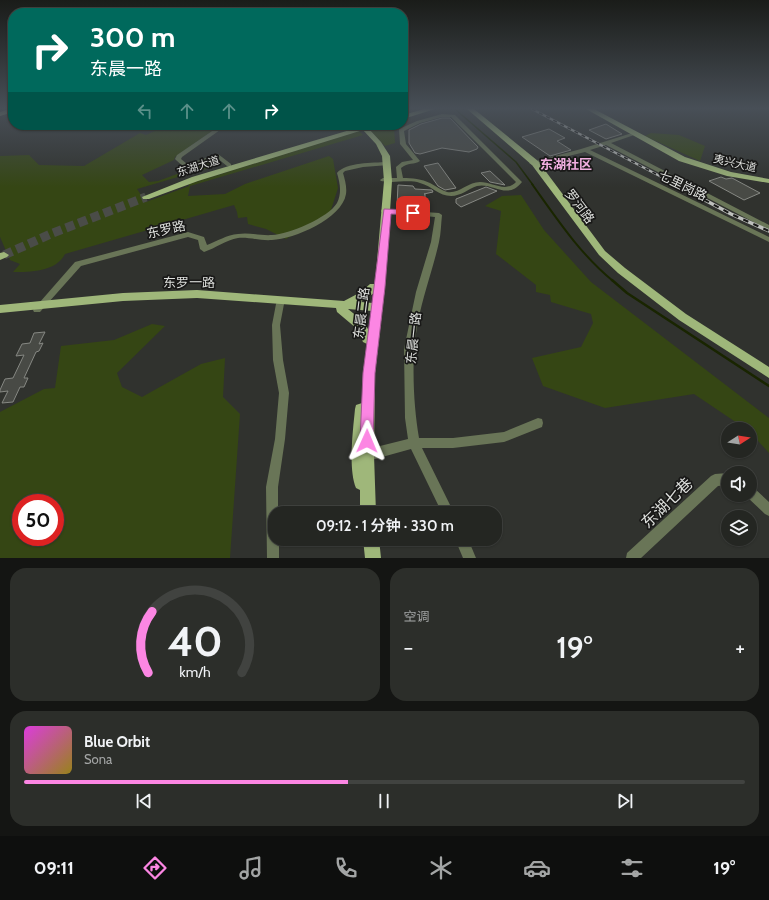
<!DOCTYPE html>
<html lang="zh">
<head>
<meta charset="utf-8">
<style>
  body { margin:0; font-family:Cabin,"Noto Sans SC",sans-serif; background:#2c2e2a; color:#f1f3f6; height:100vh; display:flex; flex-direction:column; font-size:15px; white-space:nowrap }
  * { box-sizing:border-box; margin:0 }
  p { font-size:13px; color:#a3a5a5 }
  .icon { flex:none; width:22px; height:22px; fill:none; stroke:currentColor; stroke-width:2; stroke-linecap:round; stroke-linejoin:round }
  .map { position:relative; height:558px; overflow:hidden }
  .details { display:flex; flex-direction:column; gap:10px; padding:10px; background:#141513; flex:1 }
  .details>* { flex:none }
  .hud { position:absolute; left:8px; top:8px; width:400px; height:122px; border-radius:16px; box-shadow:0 1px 3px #0004,0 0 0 1px #414340; background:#00695c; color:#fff; overflow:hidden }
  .needle { width:26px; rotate:78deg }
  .buttons { position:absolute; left:721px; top:422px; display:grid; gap:8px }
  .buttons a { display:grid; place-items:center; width:36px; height:36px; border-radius:50%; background:#242622; box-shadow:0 1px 3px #0004,0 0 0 1px #414340; font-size:20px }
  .speed { position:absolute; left:12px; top:494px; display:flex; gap:8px; font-size:20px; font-weight:700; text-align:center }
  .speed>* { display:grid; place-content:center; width:52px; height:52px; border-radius:50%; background:#242622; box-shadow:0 1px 3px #0004,0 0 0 1px #414340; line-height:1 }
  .speed .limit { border:6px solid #d22; background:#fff; color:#111 }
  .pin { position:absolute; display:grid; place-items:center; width:34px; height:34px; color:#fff; margin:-17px; border-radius:8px; box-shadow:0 2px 6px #0006 }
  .me { position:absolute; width:44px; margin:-22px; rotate:1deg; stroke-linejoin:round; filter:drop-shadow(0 0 3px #0008) }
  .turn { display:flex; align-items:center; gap:14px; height:84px; padding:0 16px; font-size:18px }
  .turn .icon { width:52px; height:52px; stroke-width:2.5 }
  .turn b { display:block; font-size:28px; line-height:34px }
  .lanes { display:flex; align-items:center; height:38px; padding:0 16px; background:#0003; justify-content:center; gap:20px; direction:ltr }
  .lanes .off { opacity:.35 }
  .big { font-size:30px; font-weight:600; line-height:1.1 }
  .details .widget { flex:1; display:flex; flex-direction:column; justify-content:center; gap:6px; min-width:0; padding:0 14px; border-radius:16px; background:#2c2e2a }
  .details .dial { align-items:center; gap:0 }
  .dial svg { height:104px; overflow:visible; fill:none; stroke:#414340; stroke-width:7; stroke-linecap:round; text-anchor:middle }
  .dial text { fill:#f1f3f6; stroke:none }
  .song { display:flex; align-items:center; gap:12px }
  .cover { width:48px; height:48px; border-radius:6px; background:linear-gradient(135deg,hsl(300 70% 55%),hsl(50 70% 35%)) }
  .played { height:4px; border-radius:2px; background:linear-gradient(90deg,#fc86e3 45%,#414340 45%) }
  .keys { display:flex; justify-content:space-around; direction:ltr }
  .heat { display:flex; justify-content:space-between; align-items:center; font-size:22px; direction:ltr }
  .details .tiles { flex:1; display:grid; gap:10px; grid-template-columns:1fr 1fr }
  .widget:last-child { grid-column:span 2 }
  .trip { position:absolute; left:268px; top:506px; width:234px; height:40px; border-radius:16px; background:#242622; box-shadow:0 1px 3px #0004,0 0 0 1px #414340; font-weight:600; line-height:40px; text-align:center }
  .dock { display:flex; height:64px; justify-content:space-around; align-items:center; background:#0e0f0e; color:#a3a5a5 }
  .dock .icon { width:28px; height:28px }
  .dock .active { color:#fc86e3 }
  .dock b { font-size:18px; color:#f1f3f6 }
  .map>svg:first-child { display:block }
  .green { fill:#354614; fill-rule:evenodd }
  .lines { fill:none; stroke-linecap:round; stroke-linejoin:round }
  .stream-far2 { stroke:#192500; stroke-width:1.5 }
  .stream-far1 { stroke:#192500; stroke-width:2 }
  .stream { stroke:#192500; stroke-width:2.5 }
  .building { fill:#484a45; stroke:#868883 }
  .major-tunnel { stroke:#4a4c48; stroke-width:9; stroke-dasharray:9 4.5; stroke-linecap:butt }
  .minor { fill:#697557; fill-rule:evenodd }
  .major { fill:#9fb77a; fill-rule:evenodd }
  .rail-far1-casing { stroke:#bec0bd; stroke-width:2.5 }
  .rail-casing { stroke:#bec0bd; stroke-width:3.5 }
  .rail-far1 { stroke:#191918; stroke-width:1.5; stroke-dasharray:4; stroke-linecap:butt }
  .rail { stroke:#191918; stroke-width:2; stroke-dasharray:5.5; stroke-linecap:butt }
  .route { fill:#fc86e3; stroke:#a45794 }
  .labels { text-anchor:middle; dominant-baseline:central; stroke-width:3.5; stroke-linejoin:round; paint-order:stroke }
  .far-street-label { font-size:11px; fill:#dddfdc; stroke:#191918 }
  .far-quarter-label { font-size:13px; font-weight:bold; fill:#f1afe0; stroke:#191918 }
  .street-label { font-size:13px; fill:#dddfdc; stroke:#191918 }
  .near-street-label { font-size:16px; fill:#dddfdc; stroke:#191918 }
</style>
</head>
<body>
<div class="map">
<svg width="769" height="558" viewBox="0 0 769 558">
  <rect width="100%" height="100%" fill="#30322e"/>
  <!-- green -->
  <path class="green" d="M168 125H221L175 157 174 160 142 175 149 182 158 181 215 160 222 164 137 189 146 202 189 186V184L359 131 363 135 190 186 188 196 225 194 245 184 329 156 333 159 338 188 330 213 286 239 266 229 248 224 247 217 238 218 237 212 234 205 65 254C56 272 30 272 13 272L20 264 10 260 0 237V156L29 155 39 165 84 166 140 133 146 135Z
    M383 125 394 126 395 143 385 146 369 129Z
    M651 133 679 135 705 146 700 161 645 136Z
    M521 195 544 230 591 282 769 418V453L750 432V429H746L694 394 605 408 543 386 532 358 581 347 593 323 591 314 551 302 550 295 536 292V285L496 254 501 211 485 206 502 196Z
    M152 324 165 326 117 373 122 387 142 397 201 364 225 358 223 397 240 414 230 558H0V412L44 389 55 388 61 346 114 340ZM21 503H55V537H21Z"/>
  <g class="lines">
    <!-- stream-far2 -->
    <path class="stream-far2" d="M455 109 516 162 533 185"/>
    <!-- stream-far1 -->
    <path class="stream-far1" d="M532 184C557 219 580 254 613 281"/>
    <!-- stream -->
    <path class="stream" d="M612 280 627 293 769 386"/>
  </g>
  <!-- building -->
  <path class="building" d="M442 118H450L478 147 477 149 469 152 442 148 420 154 415 153 409 143V130L421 124Z
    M606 124 622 134 606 139 589 130Z
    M549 129 565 138 557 141 571 150 550 156 522 137Z
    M438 163 456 188 445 190 438 186 424 166Z
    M490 171 505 185 490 182 481 173Z
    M721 177 726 179 732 178 760 193 744 200 709 181Z
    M398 185 413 186 415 189 432 190 433 192 424 194H425V205L397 206Z
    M486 187 497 191 461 207 456 203V199Z
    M45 332 39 344 43 343 39 351 36 352 24 378H28L24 387H20L13 402 2 403 8 391 0 392V390L5 379 13 378 24 355 16 356 22 344 30 343 34 333Z"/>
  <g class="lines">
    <!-- major-tunnel -->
    <path class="major-tunnel" d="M4 255 53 233 146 197"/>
    <!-- minor -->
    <path class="minor" d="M442 114 455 115 522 182C507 201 493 182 477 186 468 189 461 196 451 196 439 196 432 186 420 183 408 179 394 184 381 181L380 180 383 178H397L396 167 402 162 413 160 400 144 399 129 417 121ZM442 117H451L516 182C506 193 492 182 480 182 468 182 459 194 447 192 441 190 436 186 430 183 422 179 412 178 403 178L401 168C408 162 414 165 420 161L406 144 404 131 420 123Z
      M221 125H227L182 157 181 159 187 164H188L218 154 231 164V166H227L217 158 191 167 185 168 176 160 175 159 177 155Z
      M632 133 637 134 611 143 769 225V230L606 145 590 150 769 237V242L585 152 532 165 529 163 581 149Z
      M387 162 390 164 389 165 363 167 345 171 343 173C345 180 347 187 346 194 342 219 294 239 272 240 261 241 249 237 238 238 226 240 216 248 204 252L200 249 198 240 188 237 81 266 40 312H34L33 310 75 262 188 232 204 237 207 245C217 241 227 235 238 234 249 232 261 236 272 235 289 234 328 218 337 203 342 193 340 183 337 173 346 162 373 163 387 162Z
      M383 209 439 213 442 215C441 224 441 233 439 242 433 269 423 295 418 322 411 356 413 403 419 438H453L504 432 538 418 542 419 543 423 542 427 504 442 453 448H422L454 513H442L411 449 364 462 360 460 358 456 360 452 364 450 408 439 405 418 404 349 416 292 431 242 435 217 381 212V210Z
      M280 301 283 302 284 304 280 325 283 360 289 393 285 439 278 487V513H275V539H279V558H267L266 487 275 439 279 393 273 360 272 325 276 304 277 302Z
      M728 473V485L718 486 641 558H626L627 553 711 476 715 474Z
      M750 486 754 488 769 502V516L765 514 746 496 745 495H750Z
      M455 539H468L476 558H463Z"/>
    <!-- major -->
    <path class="major" d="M9 109H13V112L0 116V112Z
      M424 109H435L403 119V115Z
      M467 109H474L538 161 605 251 625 268 686 314 769 367V378L679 320 618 273 599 255 532 165Z
      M586 109H594L685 157 731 172 769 179V183L727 176 679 161Z
      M360 125H377L369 129 381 142 390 156 392 181 385 287 375 373 374 455 376 513H360V490L356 488C348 469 353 430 355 409L356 405 362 403 363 373 367 344 363 342 356 328 337 312 336 308 197 298 123 301 0 313V305L123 293 197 290 344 301 361 292 370 284H375L384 181 382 156 376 144 363 130 198 181 149 199H143L142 197 192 177 360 127ZM374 293 373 303 361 302ZM348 309 372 311 369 331 364 322Z
      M4 252 9 255 7 257 0 260V253Z
      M363 539H379L381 558H365Z"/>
    <defs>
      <path id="rail-far1" d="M532 109 677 185"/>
      <path id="rail" d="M675 184 731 214 769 231"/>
    </defs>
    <!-- rail-far1 casing -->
    <use href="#rail-far1" class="rail-far1-casing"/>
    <!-- rail casing -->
    <use href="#rail" class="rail-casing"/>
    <!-- rail-far1 -->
    <use href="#rail-far1" class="rail-far1"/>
    <!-- rail -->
    <use href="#rail" class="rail"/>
  </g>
  <!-- sky -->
  <linearGradient id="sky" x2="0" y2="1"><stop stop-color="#1a1c19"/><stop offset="0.58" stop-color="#484f57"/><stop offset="1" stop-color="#484f57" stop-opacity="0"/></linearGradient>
  <rect width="769" height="187" fill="url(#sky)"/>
  <!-- route -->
  <path class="route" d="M384 209 413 210 417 213 413 215 391 214 385 287 375 373 373 441 371 446 367 447 362 446 360 441 363 373Z"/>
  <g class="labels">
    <!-- far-street labels -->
    <g class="far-street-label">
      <text transform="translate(735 163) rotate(13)">夷兴大道</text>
      <text transform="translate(198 166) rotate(-18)">东湖大道</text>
    </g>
    <!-- far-quarter labels -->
    <g class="far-quarter-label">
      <text x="566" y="164">东湖社区</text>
    </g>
    <!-- street labels -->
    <g class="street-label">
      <text transform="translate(683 185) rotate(26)">七里岗路</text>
      <text transform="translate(580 206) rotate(53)">罗河路</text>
      <text transform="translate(166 229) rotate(-13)">东罗路</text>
      <text x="189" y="282">东罗一路</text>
      <text transform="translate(361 313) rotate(-83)">东晨二路</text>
      <text transform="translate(413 338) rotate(-84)">东晨一路</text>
    </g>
    <!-- near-street labels -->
    <g class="near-street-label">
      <text transform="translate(667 503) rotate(-44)">东湖七巷</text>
    </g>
  </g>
</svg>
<div class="buttons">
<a><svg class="needle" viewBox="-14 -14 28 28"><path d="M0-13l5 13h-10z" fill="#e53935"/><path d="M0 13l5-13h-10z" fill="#a3a5a5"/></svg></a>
<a><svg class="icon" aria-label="sound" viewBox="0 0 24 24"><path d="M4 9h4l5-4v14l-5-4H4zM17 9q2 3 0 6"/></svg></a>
<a><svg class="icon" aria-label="layers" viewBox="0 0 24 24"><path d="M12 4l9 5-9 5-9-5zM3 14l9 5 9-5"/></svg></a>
</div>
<div class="speed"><div class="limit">50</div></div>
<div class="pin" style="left:413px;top:213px;background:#d93025"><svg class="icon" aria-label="arrive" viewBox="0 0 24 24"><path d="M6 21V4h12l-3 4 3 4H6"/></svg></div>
<svg class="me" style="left:367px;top:441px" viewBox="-20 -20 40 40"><path d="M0-17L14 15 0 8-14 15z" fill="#fc86e3" stroke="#fff" stroke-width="4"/></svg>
<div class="trip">09:12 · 1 分钟 · 330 m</div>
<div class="hud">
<div class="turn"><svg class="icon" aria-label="right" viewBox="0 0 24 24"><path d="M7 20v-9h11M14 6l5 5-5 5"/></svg><div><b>300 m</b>东晨一路</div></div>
<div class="lanes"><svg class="icon off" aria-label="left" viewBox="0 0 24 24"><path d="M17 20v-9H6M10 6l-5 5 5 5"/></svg><svg class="icon off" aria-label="ahead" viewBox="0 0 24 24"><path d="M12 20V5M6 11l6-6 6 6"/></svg><svg class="icon off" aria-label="ahead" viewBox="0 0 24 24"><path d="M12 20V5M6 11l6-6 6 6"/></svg><svg class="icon" aria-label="right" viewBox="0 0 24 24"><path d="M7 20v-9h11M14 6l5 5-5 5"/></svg></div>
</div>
</div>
<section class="details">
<div class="tiles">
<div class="widget dial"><svg viewBox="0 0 100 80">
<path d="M14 69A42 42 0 1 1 86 69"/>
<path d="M14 69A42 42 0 0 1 17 22" stroke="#fc86e3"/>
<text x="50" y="56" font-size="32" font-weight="700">40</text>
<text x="50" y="72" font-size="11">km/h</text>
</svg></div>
<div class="widget"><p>空调</p>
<div class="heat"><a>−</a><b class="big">19°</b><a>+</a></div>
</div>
<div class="widget">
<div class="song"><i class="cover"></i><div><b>Blue Orbit</b><p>Sona</p></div></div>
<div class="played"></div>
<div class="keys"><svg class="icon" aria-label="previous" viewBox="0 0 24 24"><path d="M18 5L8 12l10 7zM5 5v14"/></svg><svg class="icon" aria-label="pause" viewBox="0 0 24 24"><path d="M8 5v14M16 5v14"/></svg><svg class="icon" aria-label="next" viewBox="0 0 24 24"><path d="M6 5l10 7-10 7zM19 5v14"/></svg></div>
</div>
</div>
</section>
<nav class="dock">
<b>09:11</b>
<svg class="icon active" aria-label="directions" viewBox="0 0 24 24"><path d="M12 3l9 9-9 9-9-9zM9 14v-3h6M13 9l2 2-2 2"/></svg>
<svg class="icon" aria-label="music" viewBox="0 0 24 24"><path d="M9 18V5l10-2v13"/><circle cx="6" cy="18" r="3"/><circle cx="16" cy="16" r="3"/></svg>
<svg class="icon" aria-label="phone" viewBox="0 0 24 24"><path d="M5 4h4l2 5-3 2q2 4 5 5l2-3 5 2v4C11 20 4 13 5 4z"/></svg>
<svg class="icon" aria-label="climate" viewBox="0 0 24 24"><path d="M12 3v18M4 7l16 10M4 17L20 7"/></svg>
<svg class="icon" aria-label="car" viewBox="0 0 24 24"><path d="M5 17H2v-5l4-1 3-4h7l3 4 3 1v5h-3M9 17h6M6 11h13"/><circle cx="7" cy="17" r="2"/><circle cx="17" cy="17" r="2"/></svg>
<svg class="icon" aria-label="filters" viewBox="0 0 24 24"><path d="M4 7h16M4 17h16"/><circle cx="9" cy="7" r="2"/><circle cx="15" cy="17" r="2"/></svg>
<b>19°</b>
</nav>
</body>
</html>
